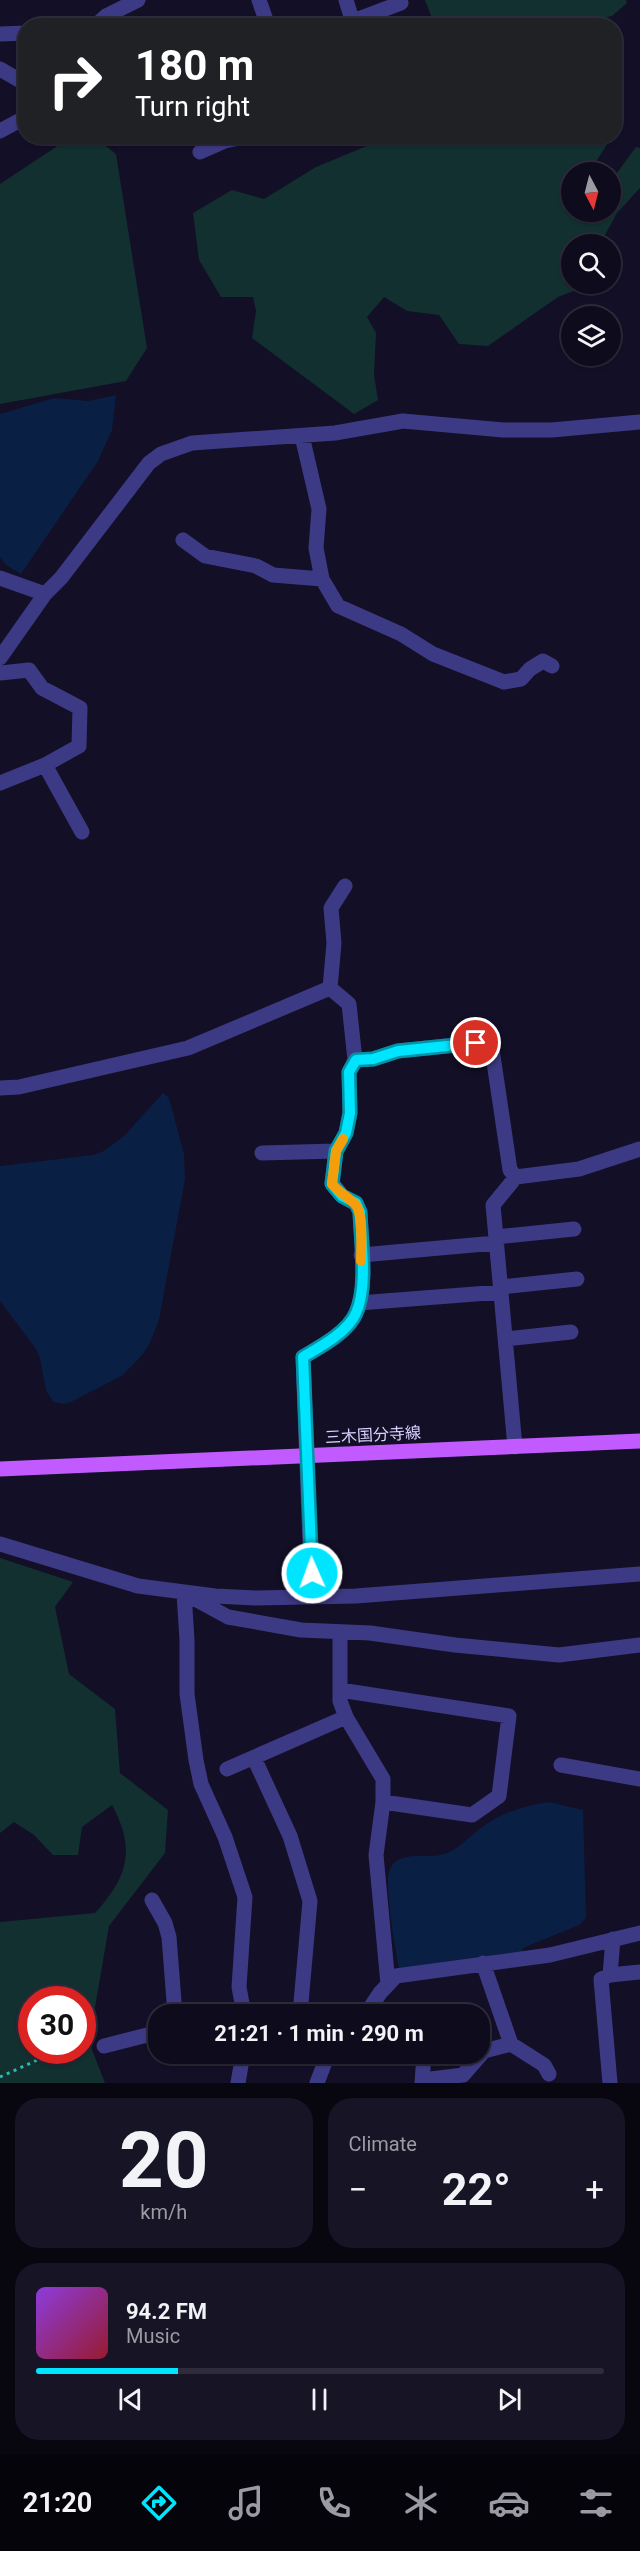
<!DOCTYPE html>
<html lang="en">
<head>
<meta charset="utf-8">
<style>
  body { margin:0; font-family:Roboto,"Noto Sans JP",sans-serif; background:#171425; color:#f1f3f6; height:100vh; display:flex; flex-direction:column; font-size:22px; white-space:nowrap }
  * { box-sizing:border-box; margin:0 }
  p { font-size:20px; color:#9b9ba3 }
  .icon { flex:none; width:33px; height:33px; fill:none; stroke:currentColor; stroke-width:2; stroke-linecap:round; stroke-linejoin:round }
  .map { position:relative; height:2083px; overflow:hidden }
  .panel { display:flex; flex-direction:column; gap:15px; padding:15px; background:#08060f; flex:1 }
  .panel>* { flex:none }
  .guide { position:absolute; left:18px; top:18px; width:604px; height:126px; border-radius:24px; box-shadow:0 2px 4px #0004,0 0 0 2px #2e2b3b; background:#202124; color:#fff; overflow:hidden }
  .needle { width:39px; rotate:173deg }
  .buttons { position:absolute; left:561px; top:162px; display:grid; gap:12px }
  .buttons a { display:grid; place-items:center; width:60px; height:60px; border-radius:50%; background:#0e0b1c; box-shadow:0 2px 4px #0004,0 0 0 2px #2e2b3b; font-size:30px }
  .speed { position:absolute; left:18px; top:1986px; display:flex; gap:12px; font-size:30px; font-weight:700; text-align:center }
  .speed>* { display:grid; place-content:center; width:78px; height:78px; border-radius:50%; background:#0e0b1c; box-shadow:0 2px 4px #0004,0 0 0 2px #2e2b3b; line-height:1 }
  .speed .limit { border:9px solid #d22; background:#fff; color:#111 }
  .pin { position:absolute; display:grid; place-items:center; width:51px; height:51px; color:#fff; margin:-26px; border:3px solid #fff; border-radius:50%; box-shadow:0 2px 6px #0007 }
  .me { position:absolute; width:66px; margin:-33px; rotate:358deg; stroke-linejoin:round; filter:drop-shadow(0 0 4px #0008) }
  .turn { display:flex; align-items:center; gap:21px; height:126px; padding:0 18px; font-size:27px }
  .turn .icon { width:78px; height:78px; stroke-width:2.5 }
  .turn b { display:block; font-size:42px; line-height:51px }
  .big { font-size:45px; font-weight:700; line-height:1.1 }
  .panel .card { flex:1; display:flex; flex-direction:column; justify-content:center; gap:9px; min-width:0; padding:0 21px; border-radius:24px; background:#171425 }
  .panel .dial { align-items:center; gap:0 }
  .dial b { font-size:78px; line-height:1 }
  .song { display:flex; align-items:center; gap:18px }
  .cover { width:72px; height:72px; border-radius:9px; background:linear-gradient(135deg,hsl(270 70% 55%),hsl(350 70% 35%)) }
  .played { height:6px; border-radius:3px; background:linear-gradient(90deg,#00e5ff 25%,#2e2b3b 25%) }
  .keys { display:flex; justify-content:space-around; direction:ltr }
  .heat { display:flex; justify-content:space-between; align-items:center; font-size:33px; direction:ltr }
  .panel .tiles { flex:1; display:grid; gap:15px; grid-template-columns:1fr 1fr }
  .card:last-child { grid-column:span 2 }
  .trip { position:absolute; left:148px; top:2004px; width:342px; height:60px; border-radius:24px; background:#0e0b1c; box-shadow:0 2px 4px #0004,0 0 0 2px #2e2b3b; font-weight:700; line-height:60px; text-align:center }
  .tab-bar { display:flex; height:96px; justify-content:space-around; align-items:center; background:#06040b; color:#9b9ba3 }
  .tab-bar .icon { width:42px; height:42px }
  .tab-bar .current { color:#00e5ff }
  .tab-bar b { font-size:27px; color:#f1f3f6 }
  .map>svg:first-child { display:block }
  .green { fill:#12302f; fill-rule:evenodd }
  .water { fill:#0a1f44 }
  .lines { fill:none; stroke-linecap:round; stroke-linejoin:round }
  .path { stroke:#2fb8b0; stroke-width:3; stroke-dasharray:3 4.5; stroke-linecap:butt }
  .minor { stroke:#3d3a85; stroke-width:15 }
  .primary { stroke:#c25bff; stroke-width:15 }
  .route-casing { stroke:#0095a6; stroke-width:15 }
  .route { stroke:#00e5ff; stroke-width:10 }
  .slow { stroke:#f59e0b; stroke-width:10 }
  .labels { text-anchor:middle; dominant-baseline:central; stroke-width:6; stroke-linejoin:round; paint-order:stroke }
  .street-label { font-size:16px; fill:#d9d4ff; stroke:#130f26 }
</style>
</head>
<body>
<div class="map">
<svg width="640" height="2083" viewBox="0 0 640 2083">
  <rect width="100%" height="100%" fill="#130f26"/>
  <!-- green -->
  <path class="green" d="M425 0H626L627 3 612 16 576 25 435 26Z
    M391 136 612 137 597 160 593 172H572V212H610L611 181 636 147 640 148V188L617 213 600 244H572V284H592L558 297 488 346 459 344 439 315 407 311 384 297 367 317 376 333 374 375 378 400 354 414 252 338 256 311 253 297H221L199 260 193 213 232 190 264 199 316 167Z
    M71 137H94L116 154 147 348 126 381 0 404V184Z
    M0 1558 73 1582 55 1607 69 1674 115 1709 120 1773 168 1810 165 1853 109 1926 89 2042 105 2083H0V1922L95 1913C128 1877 136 1849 112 1805L82 1827 78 1855H53L34 1835 14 1822 0 1833ZM32 2000H82V2050H32Z"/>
  <!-- water -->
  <path class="water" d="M116 395 112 430 98 461 21 574 6 565 0 557V414L54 398 88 401Z
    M163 1093 169 1098 184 1154 185 1179 159 1320 150 1343 143 1354 123 1375 71 1402 65 1404 53 1402 46 1390 40 1358 36 1349 0 1301V1166L93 1155 104 1151 125 1135Z
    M549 1802 583 1810 586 1918 579 1925 523 1948 522 1953 399 1969C396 1951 383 1882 390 1869 400 1849 426 1860 444 1854 459 1850 469 1836 481 1828 501 1813 525 1805 549 1802Z"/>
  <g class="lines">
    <!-- path -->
    <path class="path" d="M82 2048 90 2047
      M0 2077 46 2056 68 2050"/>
    <!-- minor -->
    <path class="minor" d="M259 0 268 26
      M346 0 354 26
      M353 21 401 3
      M95 26 106 16 138 0
      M0 34 26 33
      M0 69 26 84
      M0 131 26 117
      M224 136 225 141 249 136
      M200 152 225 141
      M183 540 205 556 256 566 273 575 322 579 316 548 319 509 302 436
      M0 578 45 594
      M322 579 338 606 401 634 433 654 504 682 521 679 530 669 543 661 552 666
      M0 658 45 594 61 578 149 463 161 454 192 443 335 433 403 421 503 430H552L640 422
      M0 673 29 670 42 688 80 708 79 746 45 765
      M0 783 45 765 82 832
      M330 988 334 943 331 908 345 886
      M355 1060 373 1059 397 1051 476 1043 492 1049 510 1170 516 1177 579 1169 640 1149
      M0 1088 19 1087 188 1048 330 988 349 1004 355 1060 349 1072 350 1113 346 1133 336 1151 332 1183 342 1196 356 1204 360 1212C361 1241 368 1287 356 1313 347 1334 321 1346 303 1357L312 1597
      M262 1153 336 1151
      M496 1237 574 1229
      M361 1255 496 1243
      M501 1287 577 1279
      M359 1303 501 1292
      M505 1339 571 1332
      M515 1447 493 1205 516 1177
      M0 1544 138 1586 215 1596 256 1598 356 1596 640 1574
      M340 1632V1701L346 1717 383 1779V1802L376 1855 388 1984
      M340 1690 509 1716 499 1796 472 1815 383 1802
      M254 1758 290 1836 310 1901 300 2014
      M561 1765 640 1779
      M227 1769 346 1717
      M152 1900 165 1923 169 1937 175 2014
      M613 1939 610 1975 640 1972
      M610 1975 601 1979 610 2083
      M244 2014 239 1987 245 1897 225 1837 201 1784 196 1760 187 1694V1640L184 1593 228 1617 301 1630 370 1633 455 1645 559 1655 640 1645
      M366 2014 380 1993 396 1976 550 1955 640 1933
      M511 2044 544 2065 549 2074
      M104 2046 159 2032
      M423 2080 463 2075 484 2051 511 2044 483 1963
      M238 2083 243 2054
      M317 2083 328 2054
      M422 2083 424 2054"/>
    <!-- primary -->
    <path class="primary" d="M0 1469 640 1441"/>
  </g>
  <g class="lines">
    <defs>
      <path id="route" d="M312 1573 303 1357C320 1347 348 1332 356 1313 368 1287 361 1241 360 1212L356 1203 342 1196 332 1184 336 1151 346 1133 350 1113 349 1072 356 1060 373 1059 398 1051 476 1043"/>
    </defs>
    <!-- route casing -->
    <use href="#route" class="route-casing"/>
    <!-- route -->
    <use href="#route" class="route"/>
    <!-- slow -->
    <path class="slow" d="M343 1139 336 1151 332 1184C341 1194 345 1195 354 1203 364 1211 361 1247 361 1261"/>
  </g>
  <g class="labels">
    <!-- street labels -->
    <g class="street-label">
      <text transform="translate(373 1435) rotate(-3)">三木国分寺線</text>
    </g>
  </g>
</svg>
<div class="buttons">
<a><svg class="needle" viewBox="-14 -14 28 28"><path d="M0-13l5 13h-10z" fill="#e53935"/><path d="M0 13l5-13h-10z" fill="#9b9ba3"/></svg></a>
<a><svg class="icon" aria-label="search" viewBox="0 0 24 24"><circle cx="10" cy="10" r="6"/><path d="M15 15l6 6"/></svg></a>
<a><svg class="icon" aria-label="layers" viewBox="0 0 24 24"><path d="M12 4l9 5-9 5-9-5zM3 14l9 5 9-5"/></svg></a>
</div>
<div class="speed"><div class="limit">30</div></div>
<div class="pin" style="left:476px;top:1043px;background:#d93025"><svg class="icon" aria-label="arrive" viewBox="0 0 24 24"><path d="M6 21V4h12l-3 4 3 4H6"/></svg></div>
<svg class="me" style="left:312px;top:1573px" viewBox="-20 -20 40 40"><circle r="17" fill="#00e5ff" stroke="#fff" stroke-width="3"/><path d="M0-11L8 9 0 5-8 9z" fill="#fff"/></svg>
<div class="trip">21:21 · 1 min · 290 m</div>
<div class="guide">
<div class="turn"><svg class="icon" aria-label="right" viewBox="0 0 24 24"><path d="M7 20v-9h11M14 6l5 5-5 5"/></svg><div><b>180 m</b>Turn right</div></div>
</div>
</div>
<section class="panel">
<div class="tiles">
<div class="card dial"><b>20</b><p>km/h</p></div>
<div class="card"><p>Climate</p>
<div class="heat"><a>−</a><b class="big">22°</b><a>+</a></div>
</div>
<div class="card">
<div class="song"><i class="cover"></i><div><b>94.2 FM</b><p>Music</p></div></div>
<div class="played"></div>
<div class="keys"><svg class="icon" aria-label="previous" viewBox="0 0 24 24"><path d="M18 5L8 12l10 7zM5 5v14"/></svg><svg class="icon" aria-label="pause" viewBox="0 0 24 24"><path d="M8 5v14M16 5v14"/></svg><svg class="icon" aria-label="next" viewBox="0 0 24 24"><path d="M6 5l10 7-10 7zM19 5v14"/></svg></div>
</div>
</div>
</section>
<nav class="tab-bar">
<b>21:20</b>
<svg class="icon current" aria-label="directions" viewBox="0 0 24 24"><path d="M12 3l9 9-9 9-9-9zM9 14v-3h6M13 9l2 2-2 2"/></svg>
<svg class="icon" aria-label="music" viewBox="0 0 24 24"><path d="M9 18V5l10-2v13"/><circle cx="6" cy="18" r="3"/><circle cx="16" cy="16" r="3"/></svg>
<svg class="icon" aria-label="phone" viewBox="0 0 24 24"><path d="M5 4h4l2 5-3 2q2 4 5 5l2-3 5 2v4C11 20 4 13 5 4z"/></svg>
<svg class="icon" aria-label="climate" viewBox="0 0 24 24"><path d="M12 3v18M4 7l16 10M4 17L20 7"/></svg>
<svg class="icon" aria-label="car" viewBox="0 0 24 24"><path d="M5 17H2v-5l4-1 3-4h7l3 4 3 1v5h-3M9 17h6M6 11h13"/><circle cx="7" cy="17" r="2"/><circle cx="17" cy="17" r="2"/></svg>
<svg class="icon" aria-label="filters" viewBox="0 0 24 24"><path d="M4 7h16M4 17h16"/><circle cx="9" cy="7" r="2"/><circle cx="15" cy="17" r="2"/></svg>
</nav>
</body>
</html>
